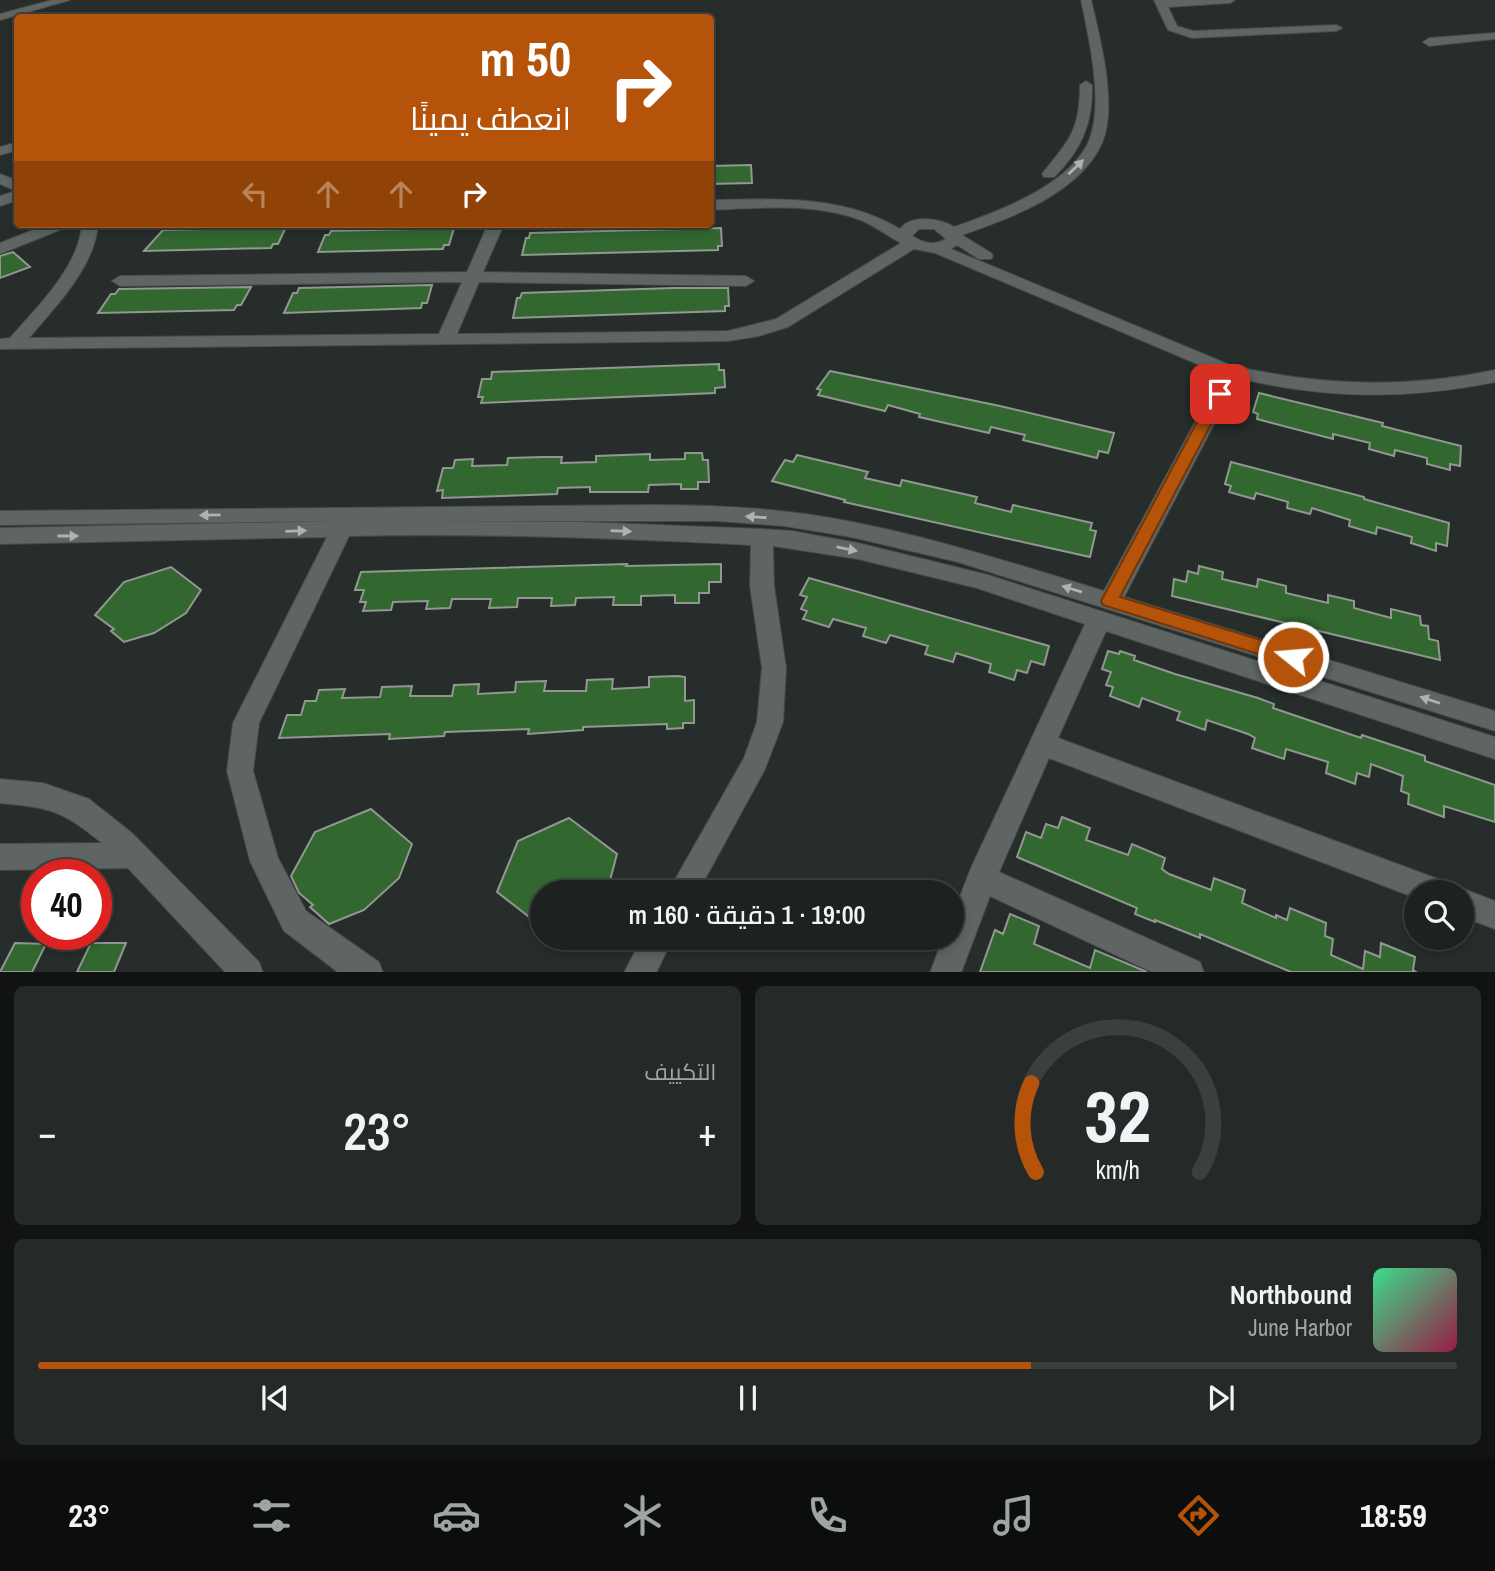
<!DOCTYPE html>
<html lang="ar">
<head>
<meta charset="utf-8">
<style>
  body { margin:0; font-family:"Archivo Narrow",Cairo,sans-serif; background:#252a29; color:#f1f3f6; direction:rtl; height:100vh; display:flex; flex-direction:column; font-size:26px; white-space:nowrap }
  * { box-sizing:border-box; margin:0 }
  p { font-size:23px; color:#a0a4a5 }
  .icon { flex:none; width:38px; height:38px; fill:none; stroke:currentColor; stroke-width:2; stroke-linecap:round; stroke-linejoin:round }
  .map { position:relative; height:972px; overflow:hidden; direction:ltr }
  .details { display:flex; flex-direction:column; gap:14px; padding:14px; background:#101312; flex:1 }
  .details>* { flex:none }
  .guide { position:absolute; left:14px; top:14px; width:700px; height:214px; border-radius:7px; box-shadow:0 4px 10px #0003,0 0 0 2px #3b3f3e; direction:rtl; background:#b45309; color:#fff; overflow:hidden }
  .buttons { position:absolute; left:1404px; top:880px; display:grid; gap:14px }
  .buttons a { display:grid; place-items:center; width:70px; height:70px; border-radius:50%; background:#1d2220; box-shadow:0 4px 10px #0003,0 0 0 2px #3b3f3e; font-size:35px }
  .speed { position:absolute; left:21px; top:859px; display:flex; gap:14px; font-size:35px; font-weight:700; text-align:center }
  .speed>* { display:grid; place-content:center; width:91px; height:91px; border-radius:50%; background:#1d2220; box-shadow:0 4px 10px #0003,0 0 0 2px #3b3f3e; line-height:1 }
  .speed .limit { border:10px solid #d22; background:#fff; color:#111 }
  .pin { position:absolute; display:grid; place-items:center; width:60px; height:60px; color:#fff; margin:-30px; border-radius:14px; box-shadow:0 4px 10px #0006 }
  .me { position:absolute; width:77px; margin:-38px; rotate:287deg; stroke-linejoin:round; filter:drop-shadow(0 0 5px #0008) }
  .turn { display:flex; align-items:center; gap:24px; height:147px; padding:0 28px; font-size:32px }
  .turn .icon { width:91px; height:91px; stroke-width:2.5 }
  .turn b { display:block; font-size:49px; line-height:60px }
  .lanes { display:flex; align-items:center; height:66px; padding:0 28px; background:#0003; justify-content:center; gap:35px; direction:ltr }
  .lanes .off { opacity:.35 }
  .big { font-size:52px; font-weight:600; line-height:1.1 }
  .details .card { flex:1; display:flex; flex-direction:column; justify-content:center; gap:10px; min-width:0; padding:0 24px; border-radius:10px; background:#252a29 }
  .details .dial { align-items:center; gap:0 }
  .dial svg { height:182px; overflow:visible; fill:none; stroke:#3b3f3e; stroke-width:7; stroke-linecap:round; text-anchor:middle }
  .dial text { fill:#f1f3f6; stroke:none }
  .song { display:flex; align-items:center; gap:21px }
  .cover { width:84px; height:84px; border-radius:10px; background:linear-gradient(135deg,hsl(150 70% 55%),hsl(340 70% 35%)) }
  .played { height:7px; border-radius:4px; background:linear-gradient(90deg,#b45309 70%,#3b3f3e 70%) }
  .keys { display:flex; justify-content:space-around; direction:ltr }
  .heat { display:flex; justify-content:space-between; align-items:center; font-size:38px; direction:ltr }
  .details .tiles { flex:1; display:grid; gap:14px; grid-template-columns:1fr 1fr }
  .card:last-child { grid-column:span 2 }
  .trip { position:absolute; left:530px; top:880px; width:434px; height:70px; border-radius:35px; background:#1d2220; box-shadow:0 4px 10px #0003,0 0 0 2px #3b3f3e; font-weight:600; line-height:70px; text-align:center; direction:rtl }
  .dock { display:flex; height:112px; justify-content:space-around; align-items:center; background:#0c0e0d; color:#a0a4a5 }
  .dock .icon { width:49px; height:49px }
  .dock .selected { color:#b45309 }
  .dock b { font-size:32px; color:#f1f3f6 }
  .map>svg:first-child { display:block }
  .building { fill:#326830; stroke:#929792; stroke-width:2 }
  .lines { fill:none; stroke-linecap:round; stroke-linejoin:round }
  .minor-casing { stroke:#454b48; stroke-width:2 }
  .minor { fill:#5e6562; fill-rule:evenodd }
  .oneway { fill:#adb3b0 }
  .route { fill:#b45309; stroke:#753606; stroke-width:2 }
</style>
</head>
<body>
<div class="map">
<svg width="1495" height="973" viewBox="0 0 1495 973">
  <rect width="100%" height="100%" fill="#272d2b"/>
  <!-- building -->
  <path class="building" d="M751 165 752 183 710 184V166Z
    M286 227 278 244H273L271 248 144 251 163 230Z
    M454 228 449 245H444L443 249 318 252 325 235H329L331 231Z
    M721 228 722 246H718V250L522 255 526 238H529L530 233Z
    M13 252 30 267 0 278V256Z
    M432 285 427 303H422L421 308 284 313 293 293H297L299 288Z
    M251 287 241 305H237L234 310 98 313 111 294H115L119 289Z
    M673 288H728L729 306H725V311L513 318 517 298H520L522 293Z
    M719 364V370H724L725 387 715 388V393L481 403 483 397H478L482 379H491L492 372Z
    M830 371 1000 406 1114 433 1108 453 1099 451 1097 458 1023 440 1025 435 991 427 989 433 919 417 920 414 888 405 885 411 818 395 821 390 817 389Z
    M1259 393 1383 423 1382 426 1461 446 1460 466 1450 464V470L1427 464V458L1395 450 1394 456 1369 449 1370 443 1333 434V439L1257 419 1258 414 1253 412Z
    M685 453H702L703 460H708L709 482H698V489H681V484L649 485 648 492H590V487L558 488 557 494 442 498 443 490 437 491 443 468H453L455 460 473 459 472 466 507 465 508 458 543 457H562L561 463 596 462V456L650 454V460L685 459Z
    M797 455 868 472 865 478 900 486 902 480 977 497 975 503 1011 512 1013 505 1092 523 1090 530 1096 531 1090 557 844 502 845 500 772 481 785 460 793 462Z
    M1231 462 1364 497V499L1449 523 1447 546 1436 543V551L1411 543 1412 537 1377 527 1376 534 1349 526 1350 520 1312 508 1310 514 1287 508 1288 502 1256 493 1254 499 1229 492 1231 486 1225 484Z
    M627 564 626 566 721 564V582H709V593H699V603H675V595L641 596V605H613L614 597 576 598 575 605 551 606 552 598H518L517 607 489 608 491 599H452L450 608 426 609 428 601 393 602 391 610 363 611 366 602H360L364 590H355L361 572Z
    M1199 566 1223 572 1222 579 1257 587 1258 579 1286 586V593L1328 603V595L1354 601V608L1391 618V609L1420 616 1421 625 1428 626 1429 639 1438 641 1440 660 1172 596 1174 579 1186 582 1188 571 1198 574Z
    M171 567 201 590 186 613 154 633 124 642 111 631 114 629 95 615 124 582Z
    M809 578 1049 646 1044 665 1031 661 1027 673 1017 670 1014 680 989 672 991 664 956 653 953 662 925 654 928 646 890 635 886 643 863 636 866 628 833 619 829 627 803 619 807 611 801 609 807 597 800 595Z
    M1108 651 1119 654 1120 651 1135 656 1134 660 1175 674 1258 698 1274 704 1273 708 1361 738 1362 735 1425 756V761L1495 785V822L1444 806V817L1408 804 1409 794 1401 791 1403 776 1371 764 1369 777 1357 773 1355 784 1326 773 1328 762 1286 749 1284 759 1252 748 1255 738 1248 734 1207 720 1205 730 1177 720 1180 712 1142 698 1139 707 1110 696 1113 687 1106 685 1111 672 1102 669Z
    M678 676 685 677V701L694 700V723H683V728L667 729V724L583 727V730L528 734 529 729 445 732 444 736 389 739 390 734 279 738 287 715H301L305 701H316L319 690 345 689 342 698 380 697 382 687 412 686 410 696H452L454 685 479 684 478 694 515 692 516 682 546 681 544 691H586L587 680 613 679 612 689 649 687V677Z
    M371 809 412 844 399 878 364 910 329 924 310 907 313 905 299 893 291 876 315 832Z
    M1062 817 1090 828 1086 840 1128 855 1132 844 1165 858 1162 869 1169 874 1211 890 1214 878 1245 890 1242 903 1276 918V915L1287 920 1290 908 1326 923 1325 936 1333 939 1331 955 1363 969 1365 951 1380 957 1381 943 1415 957 1413 970 1416 972H1291L1200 934V938L1155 920V922L1135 914 1137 908 1017 857 1026 832 1041 838 1046 824 1058 828Z
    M569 818 617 854 608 888 604 892H542V927L497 892 518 841Z
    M1010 914 1039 926 1034 944 1090 968 1095 950 1147 972H980L995 930 1003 934Z
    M15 943 46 944 32 972H0Z
    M91 943H126L114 972H77Z"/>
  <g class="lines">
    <defs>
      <path id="minor" d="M52 0H70L0 20V14Z
        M1081 0H1091C1100 38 1118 106 1102 143 1079 194 1010 218 962 235L991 253 993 256 991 259H979L957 245 951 249 1230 365C1319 386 1405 389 1495 370V382C1408 400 1324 399 1238 378L1124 597 1495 711V731L958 562 851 537 784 526 718 521H420L582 522 762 529 792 531 858 543 988 575 1495 737V759L1106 631 1058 738 1446 882 1451 892 1461 888 1495 901V929L1461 916V892H1416V898L1049 758 999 872 1200 962 1204 973H1154L990 896 961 973H930L943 938H952V917L971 868 1085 624 977 588 858 559 773 546 774 586 786 668 783 722 765 769 698 892H668L744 758 757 722 762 668 750 586 751 545C617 538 483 533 349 536L259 723 253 771 278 858 306 911 379 962 383 973H339L284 931 250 861 227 771 233 723 327 537 0 544V528L347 521 0 525V511L652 505C703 505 755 507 806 514 908 529 1006 561 1104 591L1221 374 935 253 914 249 788 327 759 336 728 341 0 349V339L10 338C37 307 79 267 82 224H98C95 267 55 307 29 338L439 334 462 282 120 286 112 281 120 276 467 272 488 224H504L483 272 746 276 754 281 746 286 479 282 457 334 728 331 776 319 901 243C888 236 876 227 863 221 816 202 760 208 710 210V200C775 199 842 194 900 229 911 214 940 218 954 227 996 212 1067 187 1088 143 1105 107 1089 38 1081 0ZM919 229H934L946 239C933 246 924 243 912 236Z
        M1154 0H1235L1230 3 1168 7 1177 26 1193 31 1336 25 1342 28 1336 31 1192 38 1168 30Z
        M1495 33V39L1429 46 1423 42 1429 38Z
        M1086 81 1092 85C1093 123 1081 151 1054 177H1044L1042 174C1069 140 1080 131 1080 85Z
        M18 142V150L0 155V147Z
        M0 174 18 181V200L0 206V196L16 191 0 184Z
        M48 224H70L67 227 0 254V243Z
        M0 779 43 783 89 799 132 833 259 962 263 973H226L128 868 0 870V844L102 843C61 810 52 808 0 803Z
        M642 938H673L656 973H624Z"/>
    </defs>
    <!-- minor casing -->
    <use href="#minor" class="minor-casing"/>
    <!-- minor -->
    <use href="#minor" class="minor"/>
  </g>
  <!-- one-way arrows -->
  <defs><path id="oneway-solid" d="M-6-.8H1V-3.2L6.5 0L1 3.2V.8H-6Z" transform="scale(1.75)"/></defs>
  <g class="oneway">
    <use href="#oneway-solid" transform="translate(1076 167) rotate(-44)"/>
    <use href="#oneway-solid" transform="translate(210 515) rotate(179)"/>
    <use href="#oneway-solid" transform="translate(756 517) rotate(-176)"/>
    <use href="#oneway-solid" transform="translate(296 531) rotate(-2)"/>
    <use href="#oneway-solid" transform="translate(621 531) rotate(2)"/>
    <use href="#oneway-solid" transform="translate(68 536)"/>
    <use href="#oneway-solid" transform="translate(847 549) rotate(11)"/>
    <use href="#oneway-solid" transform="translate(1072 589) rotate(-163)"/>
    <use href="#oneway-solid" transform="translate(1430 700) rotate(-162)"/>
  </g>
  <!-- route -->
  <path class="route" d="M1220 389 1227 394 1120 597 1300 652 1302 657 1300 663 1293 665 1103 605 1101 601 1212 394Z"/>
</svg>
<div class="buttons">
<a><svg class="icon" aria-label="search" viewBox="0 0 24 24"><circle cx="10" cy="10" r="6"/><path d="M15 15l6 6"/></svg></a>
</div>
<div class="speed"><div class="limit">40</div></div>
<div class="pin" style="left:1220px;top:394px;background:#d93025"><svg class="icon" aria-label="arrive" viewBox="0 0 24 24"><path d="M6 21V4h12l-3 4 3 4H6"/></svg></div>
<svg class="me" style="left:1293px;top:657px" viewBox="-20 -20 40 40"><circle r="17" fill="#b45309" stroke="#fff" stroke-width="3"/><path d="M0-11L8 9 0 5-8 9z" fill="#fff"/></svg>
<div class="trip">19:00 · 1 دقيقة · 160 m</div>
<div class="guide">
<div class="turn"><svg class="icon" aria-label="right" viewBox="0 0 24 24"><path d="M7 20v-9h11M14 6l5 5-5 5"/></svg><div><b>50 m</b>انعطف يمينًا</div></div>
<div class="lanes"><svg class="icon off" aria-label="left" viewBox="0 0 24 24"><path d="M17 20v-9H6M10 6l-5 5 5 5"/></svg><svg class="icon off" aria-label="ahead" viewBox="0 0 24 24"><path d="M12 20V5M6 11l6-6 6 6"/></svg><svg class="icon off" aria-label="ahead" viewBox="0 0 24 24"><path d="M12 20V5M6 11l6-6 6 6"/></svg><svg class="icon" aria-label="right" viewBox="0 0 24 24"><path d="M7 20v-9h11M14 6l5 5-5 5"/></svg></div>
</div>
</div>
<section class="details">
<div class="tiles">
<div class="card dial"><svg viewBox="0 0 100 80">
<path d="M14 69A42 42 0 1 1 86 69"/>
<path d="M14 69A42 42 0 0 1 12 30" stroke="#b45309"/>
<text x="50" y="56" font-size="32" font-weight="700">32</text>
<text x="50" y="72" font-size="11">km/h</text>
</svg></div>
<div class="card"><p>التكييف</p>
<div class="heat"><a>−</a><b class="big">23°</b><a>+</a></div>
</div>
<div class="card">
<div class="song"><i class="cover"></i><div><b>Northbound</b><p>June Harbor</p></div></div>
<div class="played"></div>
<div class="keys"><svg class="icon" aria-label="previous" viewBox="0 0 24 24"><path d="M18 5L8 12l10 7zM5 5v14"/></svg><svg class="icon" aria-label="pause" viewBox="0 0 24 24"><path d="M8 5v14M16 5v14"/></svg><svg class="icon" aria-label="next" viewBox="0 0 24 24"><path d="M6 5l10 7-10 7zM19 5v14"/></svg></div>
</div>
</div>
</section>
<nav class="dock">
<b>18:59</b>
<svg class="icon selected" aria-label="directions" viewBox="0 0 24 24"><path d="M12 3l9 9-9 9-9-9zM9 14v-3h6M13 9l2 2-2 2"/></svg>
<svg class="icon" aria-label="music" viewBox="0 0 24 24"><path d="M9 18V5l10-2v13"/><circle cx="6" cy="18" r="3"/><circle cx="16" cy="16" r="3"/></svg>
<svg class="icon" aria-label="phone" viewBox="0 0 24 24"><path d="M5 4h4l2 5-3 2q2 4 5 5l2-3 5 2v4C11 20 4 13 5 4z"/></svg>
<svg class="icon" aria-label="climate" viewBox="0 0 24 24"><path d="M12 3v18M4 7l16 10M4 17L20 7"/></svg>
<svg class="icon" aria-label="car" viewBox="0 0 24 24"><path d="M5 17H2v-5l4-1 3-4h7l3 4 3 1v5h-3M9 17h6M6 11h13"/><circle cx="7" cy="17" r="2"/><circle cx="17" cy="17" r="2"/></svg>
<svg class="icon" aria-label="filters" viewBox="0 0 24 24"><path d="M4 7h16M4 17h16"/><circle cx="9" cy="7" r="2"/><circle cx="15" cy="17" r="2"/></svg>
<b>23°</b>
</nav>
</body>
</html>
